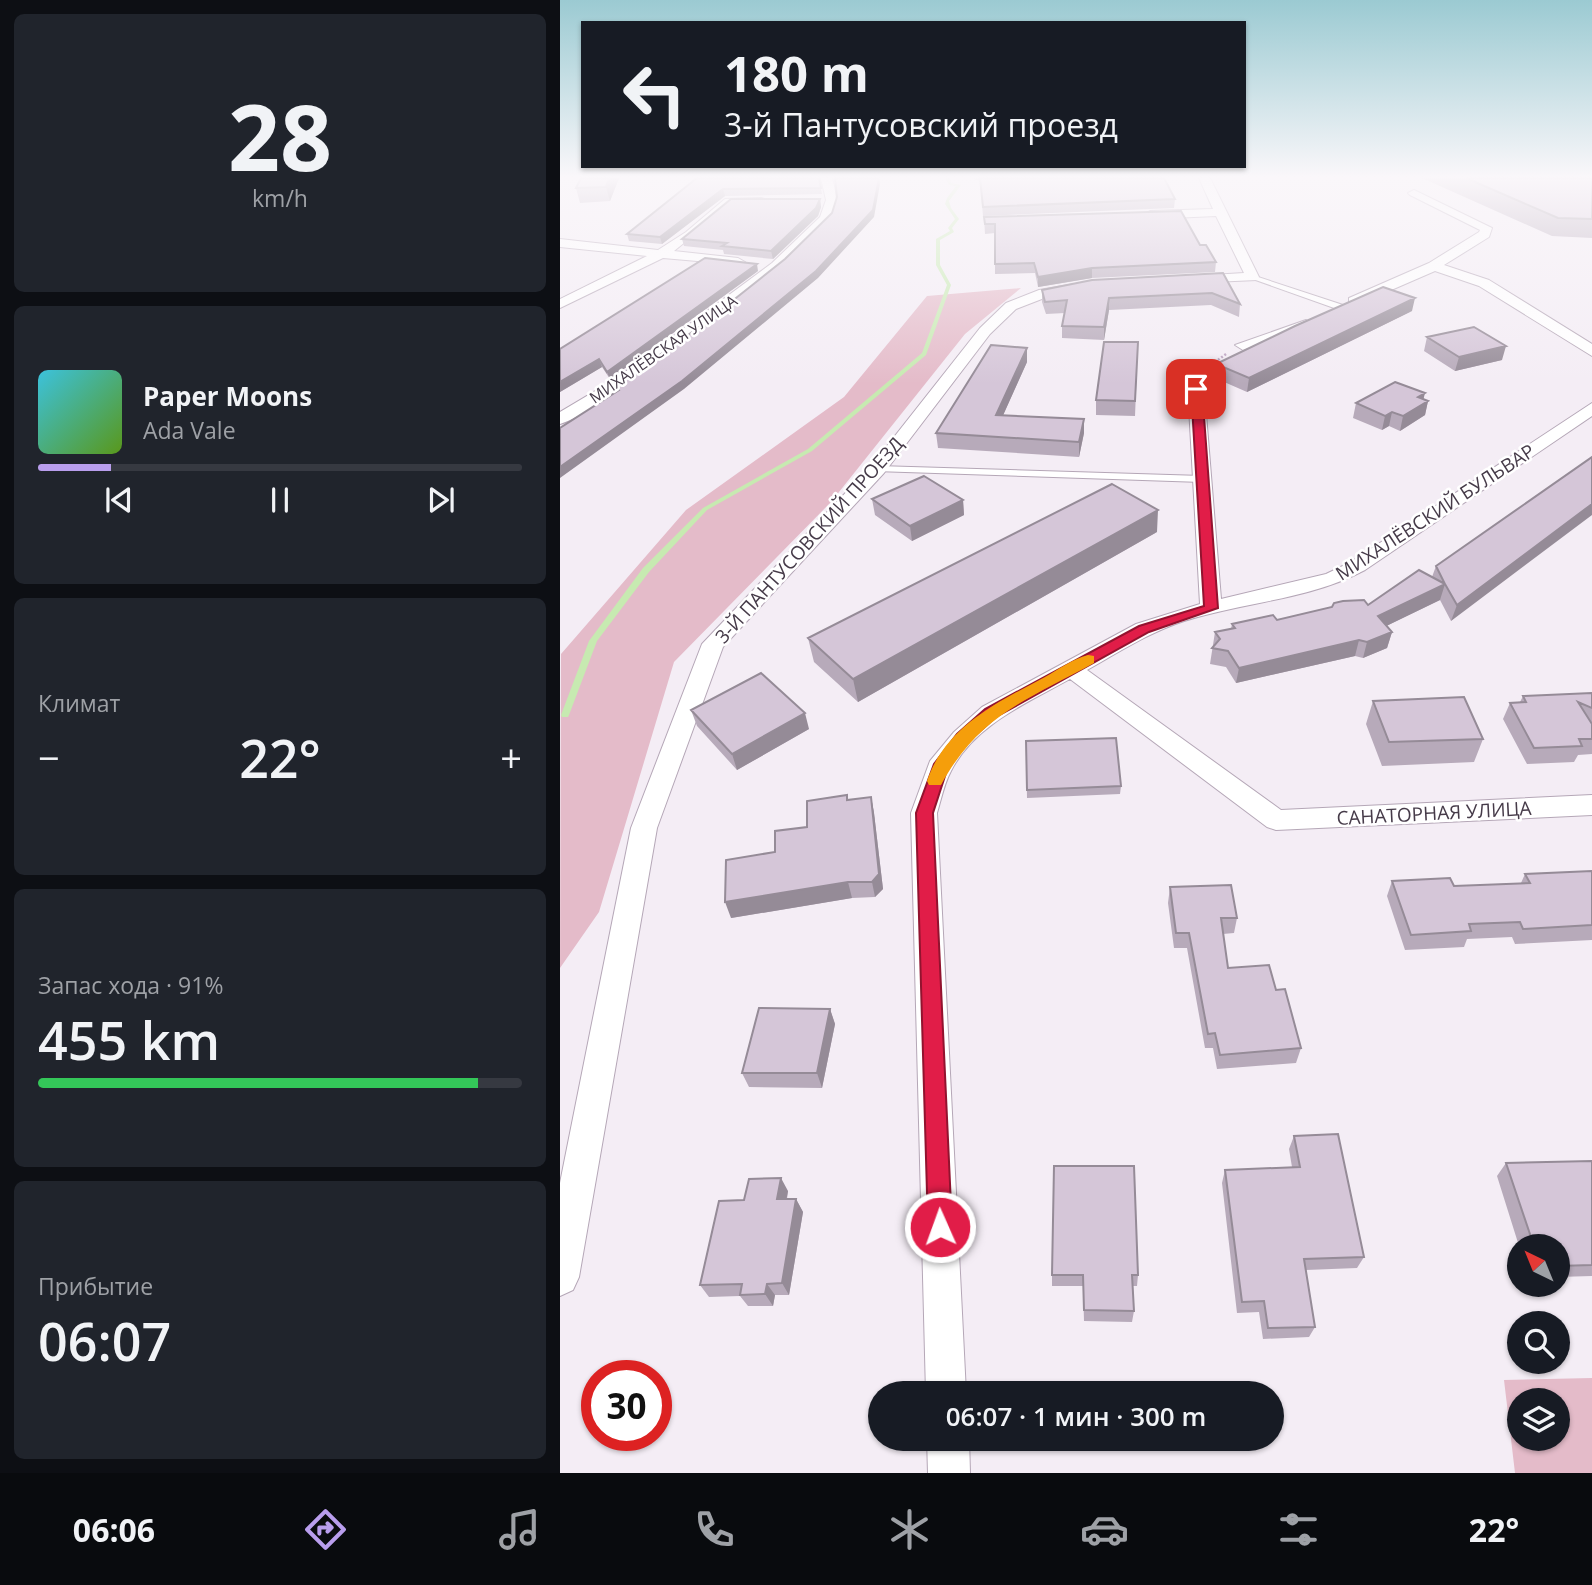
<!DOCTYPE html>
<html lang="ru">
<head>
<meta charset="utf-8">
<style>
  body { margin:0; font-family:"Open Sans",sans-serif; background:#20242c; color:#f1f3f6; height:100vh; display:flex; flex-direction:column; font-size:26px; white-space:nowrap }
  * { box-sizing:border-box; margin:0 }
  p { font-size:23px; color:#9ea1a6 }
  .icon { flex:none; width:38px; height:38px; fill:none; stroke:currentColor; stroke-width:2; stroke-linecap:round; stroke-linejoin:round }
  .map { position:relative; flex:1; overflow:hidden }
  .details { display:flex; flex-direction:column; gap:14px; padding:14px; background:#0d0f14; width:560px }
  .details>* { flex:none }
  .hud { position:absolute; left:21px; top:21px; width:665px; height:147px; border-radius:0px; box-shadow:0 2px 5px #0004; background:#171b24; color:#f1f3f6; overflow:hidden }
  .needle { width:46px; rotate:317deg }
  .tools { position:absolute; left:947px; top:1234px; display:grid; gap:14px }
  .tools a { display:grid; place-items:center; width:63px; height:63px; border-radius:50%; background:#171b24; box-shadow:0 2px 5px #0004; font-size:35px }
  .speed { position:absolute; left:21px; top:1360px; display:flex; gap:14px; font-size:35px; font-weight:700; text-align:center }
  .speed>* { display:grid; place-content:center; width:91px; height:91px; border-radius:50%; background:#171b24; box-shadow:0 2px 5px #0004; line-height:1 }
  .speed .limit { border:10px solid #d22; background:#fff; color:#111 }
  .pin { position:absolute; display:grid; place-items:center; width:60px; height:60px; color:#fff; margin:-30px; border-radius:14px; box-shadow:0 4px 10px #0006 }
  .me { position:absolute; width:77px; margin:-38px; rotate:358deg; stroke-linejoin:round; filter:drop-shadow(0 0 5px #0008) }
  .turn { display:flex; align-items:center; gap:24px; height:147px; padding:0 28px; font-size:32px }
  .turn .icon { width:91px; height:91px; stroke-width:2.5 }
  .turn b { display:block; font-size:49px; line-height:60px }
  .big { font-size:52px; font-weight:600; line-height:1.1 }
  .details .tile { flex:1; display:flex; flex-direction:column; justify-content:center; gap:10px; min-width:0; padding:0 24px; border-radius:10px; background:#20242c }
  .details .dial { align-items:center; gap:0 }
  .dial b { font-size:91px; line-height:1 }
  .song { display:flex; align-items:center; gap:21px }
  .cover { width:84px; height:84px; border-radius:10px; background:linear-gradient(135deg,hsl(190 70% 55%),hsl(90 70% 35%)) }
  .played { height:7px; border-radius:4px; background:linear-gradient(90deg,#b99eed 15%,#363941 15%) }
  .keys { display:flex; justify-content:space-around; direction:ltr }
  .heat { display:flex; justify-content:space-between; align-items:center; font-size:38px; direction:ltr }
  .charge { height:10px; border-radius:5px; background:linear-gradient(90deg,#34c759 91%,#363941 0) }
  .trip { position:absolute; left:308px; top:1381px; width:416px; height:70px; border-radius:35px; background:#171b24; box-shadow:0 2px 5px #0004; font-weight:600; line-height:70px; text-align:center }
  .tab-bar { display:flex; height:112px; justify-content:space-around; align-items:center; background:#090b0e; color:#9ea1a6 }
  .tab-bar .icon { width:49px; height:49px }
  .tab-bar .selected { color:#b99eed }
  .tab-bar b { font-size:32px; color:#f1f3f6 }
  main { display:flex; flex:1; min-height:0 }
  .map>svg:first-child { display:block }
  .green { fill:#e4bbc9; fill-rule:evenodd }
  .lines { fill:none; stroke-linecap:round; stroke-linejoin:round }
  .stream { fill:#c7eab1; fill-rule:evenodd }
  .service-casing { stroke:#b5a7b7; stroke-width:2 }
  .minor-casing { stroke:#b5a7b7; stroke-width:2 }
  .path { stroke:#bca3c0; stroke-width:2.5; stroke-dasharray:2 2; stroke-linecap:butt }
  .service { fill:#fff; fill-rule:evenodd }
  .minor { fill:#fff; fill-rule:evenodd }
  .wall { fill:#b7aaba }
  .shaded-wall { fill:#958b97 }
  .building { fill:#d5c6d8; stroke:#958b97; stroke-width:2 }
  .route { fill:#e11d48; stroke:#92132f; stroke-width:2 }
  .slow { fill:#f59e0b }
  .labels { text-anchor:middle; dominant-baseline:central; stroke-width:5; stroke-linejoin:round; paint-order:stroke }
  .far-street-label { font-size:16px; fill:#463b49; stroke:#fff }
  .street-label { font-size:19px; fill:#463b49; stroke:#fff }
</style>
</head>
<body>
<main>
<section class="details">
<div class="tile dial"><b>28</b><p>km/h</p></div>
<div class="tile">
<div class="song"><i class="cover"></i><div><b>Paper Moons</b><p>Ada Vale</p></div></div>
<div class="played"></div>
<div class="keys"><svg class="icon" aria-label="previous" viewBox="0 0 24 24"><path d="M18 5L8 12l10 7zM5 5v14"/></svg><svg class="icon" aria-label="pause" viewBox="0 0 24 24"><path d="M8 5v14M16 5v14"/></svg><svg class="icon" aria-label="next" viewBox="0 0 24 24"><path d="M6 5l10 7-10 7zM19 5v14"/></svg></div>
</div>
<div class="tile"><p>Климат</p>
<div class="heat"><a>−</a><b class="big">22°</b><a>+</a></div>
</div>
<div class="tile"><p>Запас хода · 91%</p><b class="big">455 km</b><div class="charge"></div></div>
<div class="tile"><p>Прибытие</p><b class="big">06:07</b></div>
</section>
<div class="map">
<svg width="1032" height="1473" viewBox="0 0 1032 1473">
  <rect width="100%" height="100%" fill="#f4edf5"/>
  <!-- green -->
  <path class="green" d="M461 288 405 334 271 502 114 662 39 912 0 968 1 654 126 510 284 397 367 296Z
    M1032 1378V1473H955L944 1380ZM959 1400H998V1438H959Z"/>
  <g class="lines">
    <!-- stream -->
    <path class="stream" d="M385 178H389L391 183 401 185 389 201 391 208 399 219 392 228 394 232 380 240V265L391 285 366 355 252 451 147 510 89 572 37 641 9 715 8 717H2L1 715 29 641 83 568 143 508 248 449 362 353 387 285 376 265V239L390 231 388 228 395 219 385 204 387 198 396 186 389 185Z"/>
    <defs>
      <path id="service" d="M692 275 783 305 784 307 777 309 690 278 689 277Z
        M318 466 642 476 647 479 642 482 315 471V467Z"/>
      <path id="minor" d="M261 178H272C276 193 279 204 271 219 248 255 41 414 0 424V412L57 378 212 263 260 217 266 200Z
        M639 178H650L699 277 697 280 630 283 628 280 635 276 684 273 656 216 590 219 584 215 590 211 653 209Z
        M854 190 932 228 929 237 884 265 929 280 1032 344V356L919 286 875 271 799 304H789V298L869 263 919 232 920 230 850 195 848 193Z
        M201 198 205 199V203L172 204 114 251 178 258 185 262 183 265 103 258 0 308V299L87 256 0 247V239L98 250 126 232 165 199Z
        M515 284 522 288 520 291 487 297 456 309 430 334 324 473 163 647 97 828 19 1277 13 1290 0 1296V1183L71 828 142 644 312 465 420 328 446 303 479 290Z
        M746 320 753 324 751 327 683 350 675 345Z
        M636 384 644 389 661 599 766 574 791 562 1032 403V416L805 570C749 600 683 602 624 621 590 632 559 652 527 670L721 810 1032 795V815L716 830 707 827 510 679C467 703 414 725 391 771 384 784 381 800 377 813L406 1393H366L351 813 370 761 394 732 422 707 576 624 640 604 628 389Z
        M367 1438H409L410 1473H368Z"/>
    </defs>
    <!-- service casing -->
    <use href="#service" class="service-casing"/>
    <!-- minor casing -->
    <use href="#minor" class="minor-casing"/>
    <!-- path -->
    <path class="path" d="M642 372 666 354"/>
    <!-- service -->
    <use href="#service" class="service"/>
    <!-- minor -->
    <use href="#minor" class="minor"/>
  </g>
  <!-- wall -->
  <path class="wall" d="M21 178H59L50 201 20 203 16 188Z
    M137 178H259L262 194 165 196 102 244 69 241 67 234Z
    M414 178H604L615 199 614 208 423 216 420 180H415Z
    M862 178H1032V238L992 236Z
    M260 199 261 207 258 216 213 259 164 254 163 250 124 246 122 239Z
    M424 217 640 245 656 262 655 272 532 278 478 287 475 273 435 274V233L425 234Z
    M198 271 50 379 42 367 0 392V349Z
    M663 273 680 304 679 317 651 305 549 310 544 340 502 338V326L505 313 486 314 482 302V290Z
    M852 311 687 392 655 378 656 364Z
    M867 337 942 360 895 371 864 351Z
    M578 342 575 416 536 415V400Z
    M467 348V362L443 415 524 433 519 457 378 448 376 433Z
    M863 399 868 401 865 415 840 431 829 426 822 430 793 418 796 403Z
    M1032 457 891 621 880 600 826 626 832 632 827 648 803 658 795 656 676 683 666 667 650 664 655 632 671 629 672 624 717 620 808 605 872 577 876 566Z
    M312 499 403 500 404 515 352 541 315 515Z
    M597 532 298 702 254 662 248 638Z
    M1032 693V754L1018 755 1014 762 967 764 943 719 950 703 960 702 963 696Z
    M813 701 923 739 914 762 822 766 806 724Z
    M131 710 249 729 177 770 137 726Z
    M466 741 561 786 560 794 467 798Z
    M311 797 314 813 323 889 315 897 292 898 171 918 215 852 247 827 288 800Z
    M1032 871V940L955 944 952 937 907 939 904 947 845 950 827 896 832 881 894 886 961 883 965 874Z
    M610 887 677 918 674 933 663 934 668 968 716 990 741 1048 736 1063 657 1069 653 1048H645L627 948H614L608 903Z
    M270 1009 275 1024 262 1088 189 1087 182 1073Z
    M734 1136 804 1257 797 1268 746 1270 755 1327 749 1337 703 1339 699 1312 677 1313 662 1183 665 1170 732 1167 729 1149Z
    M1032 1161V1276L998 1277V1246H959L937 1176 946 1163Z
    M228 1191 227 1199H236L243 1212 229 1295H215L213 1306H188L180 1296 149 1297 140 1285 184 1200Z
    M492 1275H578L577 1286H573L574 1311 572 1322 524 1321 523 1286H492Z"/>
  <!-- shaded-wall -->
  <path class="shaded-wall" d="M49 178H59L50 201 46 187Z
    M319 178 320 184 314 217 258 278 124 389 0 478V467Z
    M163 189 165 196 102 244 100 237Z
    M260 199 261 207 258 216 213 259 211 251Z
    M197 264 198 271 50 379 47 372Z
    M532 268V278L478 287V277Z
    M549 298V310L544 340V327Z
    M855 298 852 311 687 392 689 378Z
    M946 346 942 360 895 371 899 357Z
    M467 348V362L437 429 436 415Z
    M39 359 42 367 0 392V382Z
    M865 393 862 405 868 401 865 415 840 431 843 416 858 397Z
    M832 412 829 426 822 430 825 416Z
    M524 419V433L519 457V442Z
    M403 500 404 515 352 541 350 526Z
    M1032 504V515L891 621 897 605Z
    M598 510 597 532 298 702 293 679Z
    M885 584 880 600 814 632 818 616Z
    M832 632 827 648 803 658 807 642Z
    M799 640 795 656 676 683 679 668Z
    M245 713 249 729 177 770 172 754Z
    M311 797 314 813 323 889 315 897 312 882Z
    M288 882 292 898 171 918 165 902Z
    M270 1009 275 1024 262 1088 257 1073Z
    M221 1178 228 1191 224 1212 217 1199Z
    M236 1199 243 1212 229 1295 222 1283Z
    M207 1284 215 1295 213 1306 205 1294Z"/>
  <!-- building -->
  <path class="building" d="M21 178H49L46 187 16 188Z
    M137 178H259L261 188 163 189 100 237 67 234Z
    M275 178H319L313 210 256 271 122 381 0 467V428L59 390 56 386 142 325 225 259 272 213 277 197Z
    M420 178H604L615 199 423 207Z
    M906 178H1032V219L998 218Z
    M171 199H260L256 208 211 251 162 246 167 243 122 239Z
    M621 211 640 245H646L656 262 532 268 478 277 474 263 435 264V224H425L424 217Z
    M145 258 197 264 47 372 39 359 0 382V349Z
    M663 273 680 304 652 293 549 298 544 327 502 326 507 300 485 302 482 290 532 280Z
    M823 287 855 298 689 378 656 364 735 326Z
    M914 327 946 346 899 357 867 337Z
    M544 342H578L575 401 536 400Z
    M431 345 467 348 436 415 524 419 519 442 376 433Z
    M835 382 865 393 858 397 868 401 843 416 832 412 825 416 796 403Z
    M1032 457V504L897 605 885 584 818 616 832 632 807 642 799 640 679 668 668 651 652 648 660 639 655 632 675 628 672 624 713 615 717 620 772 607 774 603 783 601 804 600 808 605 859 570 885 584 876 566Z
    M364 476 403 500 350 526 312 499Z
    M552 484 598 510 293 679 248 638Z
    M201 673 245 713 172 754 131 710Z
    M1032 693V708L1018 702 1032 724V739H1019L1022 746 974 748 950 703 966 702 963 696Z
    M904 697 923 739 829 742 813 701Z
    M556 738 561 786 467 790 466 741Z
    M287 795V800L311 797 319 874 312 882H288L165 902 166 860 215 852V831L247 827V801Z
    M1032 871V925L963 929 960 922 909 924 911 931 851 935 832 881 890 878 894 886 970 883 965 874Z
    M671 885 677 918H661L668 968 709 965 716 990 725 989 741 1048 660 1055 655 1033 648 1034 629 933H616L610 887Z
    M199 1008 270 1009 257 1073H182Z
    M778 1134 804 1257 744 1259 755 1327 708 1328 704 1301 682 1302 665 1170 740 1167 734 1136Z
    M1032 1161V1265L998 1266V1246H974L946 1163Z
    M494 1166H574L578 1275H572L574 1311 524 1310 523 1275H492Z
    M221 1178 217 1199H236L222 1283 207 1284 205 1294 180 1295 182 1284 140 1285 159 1201 184 1200 189 1179Z"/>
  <!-- sky -->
  <linearGradient id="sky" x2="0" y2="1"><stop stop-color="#9bcad2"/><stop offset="0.46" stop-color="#faf7fa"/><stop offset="1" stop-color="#faf7fa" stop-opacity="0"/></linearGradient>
  <rect width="1032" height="384" fill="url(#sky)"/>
  <!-- route -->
  <path class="route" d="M636 386 642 389 658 608 589 632 436 717 408 742 387 770 373 813 392 1227 388 1236 380 1239 371 1236 368 1227 356 813 374 764 397 734 425 709 579 626 644 606 631 389Z"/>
  <!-- slow -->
  <path class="slow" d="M528 655 534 656V663C467 700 419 715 381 785H369L367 781C385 727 438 702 485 677 499 669 513 659 528 655Z"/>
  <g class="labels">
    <!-- far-street labels -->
    <g class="far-street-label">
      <text transform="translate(103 349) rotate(-35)">МИХАЛЁВСКАЯ УЛИЦА</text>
    </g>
    <!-- street labels -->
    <g class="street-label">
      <text transform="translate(875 512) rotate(-33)">МИХАЛЁВСКИЙ БУЛЬВАР</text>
      <text transform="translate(249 540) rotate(-48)">3-Й ПАНТУСОВСКИЙ ПРОЕЗД</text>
      <text transform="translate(874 813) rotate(-3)">САНАТОРНАЯ УЛИЦА</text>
    </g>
  </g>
</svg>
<div class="tools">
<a><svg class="needle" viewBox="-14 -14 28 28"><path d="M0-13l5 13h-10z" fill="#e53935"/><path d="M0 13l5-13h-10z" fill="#9ea1a6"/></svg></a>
<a><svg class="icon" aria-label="search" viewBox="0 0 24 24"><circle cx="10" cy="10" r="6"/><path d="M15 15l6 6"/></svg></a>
<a><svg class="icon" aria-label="layers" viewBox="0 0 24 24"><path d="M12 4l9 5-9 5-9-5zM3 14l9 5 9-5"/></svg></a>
</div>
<div class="speed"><div class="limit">30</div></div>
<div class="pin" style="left:636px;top:389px;background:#d93025"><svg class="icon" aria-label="arrive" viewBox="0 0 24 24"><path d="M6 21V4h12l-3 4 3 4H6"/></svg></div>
<svg class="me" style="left:380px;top:1227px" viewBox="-20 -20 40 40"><circle r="17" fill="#e11d48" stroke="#fff" stroke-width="3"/><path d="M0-11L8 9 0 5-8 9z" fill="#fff"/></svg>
<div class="trip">06:07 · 1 мин · 300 m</div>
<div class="hud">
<div class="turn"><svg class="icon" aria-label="left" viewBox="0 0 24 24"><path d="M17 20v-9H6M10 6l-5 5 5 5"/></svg><div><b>180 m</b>3-й Пантусовский проезд</div></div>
</div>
</div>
</main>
<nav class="tab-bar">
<b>06:06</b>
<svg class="icon selected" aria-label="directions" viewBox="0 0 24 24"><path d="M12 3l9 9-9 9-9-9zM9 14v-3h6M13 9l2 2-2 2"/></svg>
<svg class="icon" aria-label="music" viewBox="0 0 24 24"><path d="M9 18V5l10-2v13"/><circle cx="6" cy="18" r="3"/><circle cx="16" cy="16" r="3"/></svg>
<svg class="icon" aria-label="phone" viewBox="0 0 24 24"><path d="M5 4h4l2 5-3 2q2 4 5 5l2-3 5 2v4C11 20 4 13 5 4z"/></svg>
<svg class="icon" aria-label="climate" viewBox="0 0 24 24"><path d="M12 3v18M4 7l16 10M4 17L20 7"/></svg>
<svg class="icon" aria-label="car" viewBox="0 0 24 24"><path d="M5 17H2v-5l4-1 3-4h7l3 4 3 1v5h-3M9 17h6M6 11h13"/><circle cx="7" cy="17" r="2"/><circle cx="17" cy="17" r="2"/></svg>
<svg class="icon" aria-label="filters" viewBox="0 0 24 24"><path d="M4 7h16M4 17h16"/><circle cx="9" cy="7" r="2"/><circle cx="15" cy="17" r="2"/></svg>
<b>22°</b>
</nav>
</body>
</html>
